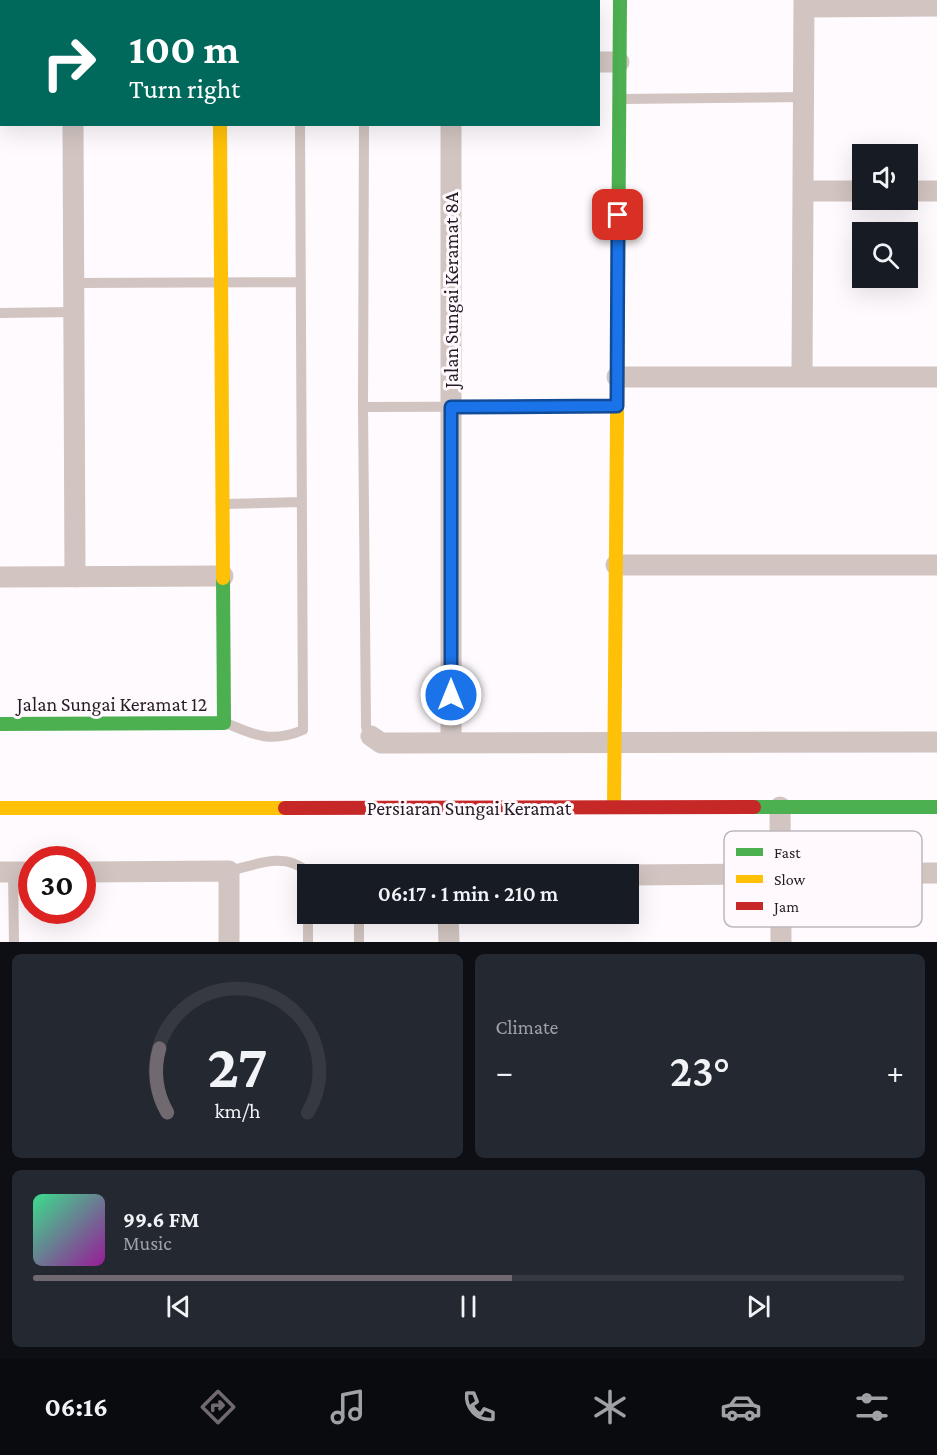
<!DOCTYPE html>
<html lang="en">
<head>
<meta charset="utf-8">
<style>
  body { margin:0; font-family:"Crimson Pro",serif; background:#242831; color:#f1f3f6; height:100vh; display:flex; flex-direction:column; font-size:22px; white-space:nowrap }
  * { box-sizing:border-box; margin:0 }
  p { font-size:20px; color:#9ea1a6 }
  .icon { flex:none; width:33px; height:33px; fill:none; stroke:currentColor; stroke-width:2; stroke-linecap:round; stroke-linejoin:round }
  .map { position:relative; height:942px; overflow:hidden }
  .drawer { display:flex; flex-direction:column; gap:12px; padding:12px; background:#0d0f14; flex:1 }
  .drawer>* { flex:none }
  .guide { position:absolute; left:0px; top:0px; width:600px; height:126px; box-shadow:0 6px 24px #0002; background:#00695c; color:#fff; overflow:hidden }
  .tools { position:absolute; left:852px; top:144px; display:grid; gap:12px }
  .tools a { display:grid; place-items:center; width:66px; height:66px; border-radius:0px; background:#171b24; box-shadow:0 6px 24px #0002; font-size:30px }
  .speed { position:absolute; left:18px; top:846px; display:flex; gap:12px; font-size:30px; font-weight:700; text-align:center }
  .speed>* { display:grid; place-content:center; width:78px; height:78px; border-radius:50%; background:#171b24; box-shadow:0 6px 24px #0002; line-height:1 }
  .speed .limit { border:9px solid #d22; background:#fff; color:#111 }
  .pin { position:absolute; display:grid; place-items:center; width:51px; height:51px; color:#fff; margin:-26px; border-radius:12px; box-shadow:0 3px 9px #0006 }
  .me { position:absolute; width:66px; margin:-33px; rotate:0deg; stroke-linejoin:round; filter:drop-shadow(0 0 4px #0008) }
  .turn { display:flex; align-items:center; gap:21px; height:126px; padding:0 30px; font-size:27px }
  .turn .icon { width:78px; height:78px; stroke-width:2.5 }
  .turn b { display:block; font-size:42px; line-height:51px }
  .big { font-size:45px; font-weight:600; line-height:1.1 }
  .drawer .widget { flex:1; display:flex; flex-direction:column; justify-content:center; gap:9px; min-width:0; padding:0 21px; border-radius:9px; background:#242831 }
  .drawer .dial { align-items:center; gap:0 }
  .dial svg { height:156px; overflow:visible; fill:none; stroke:#363941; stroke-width:7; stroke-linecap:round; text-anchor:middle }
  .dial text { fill:#f1f3f6; stroke:none }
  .song { display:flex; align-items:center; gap:18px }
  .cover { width:72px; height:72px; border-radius:9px; background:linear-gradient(135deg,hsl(150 70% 55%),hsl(300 70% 35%)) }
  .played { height:6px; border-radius:3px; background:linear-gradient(90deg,#716970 55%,#363941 55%) }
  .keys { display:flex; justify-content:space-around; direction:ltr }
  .heat { display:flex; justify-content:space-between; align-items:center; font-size:33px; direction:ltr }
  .drawer .tiles { flex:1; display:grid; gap:12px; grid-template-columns:1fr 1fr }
  .widget:last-child { grid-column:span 2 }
  .trip { position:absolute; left:297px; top:864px; width:342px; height:60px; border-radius:0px; background:#171b24; box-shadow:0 6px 24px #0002; font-weight:600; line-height:60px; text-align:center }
  .tab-bar { display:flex; height:96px; justify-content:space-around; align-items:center; background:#090b0e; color:#9ea1a6 }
  .tab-bar .icon { width:42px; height:42px }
  .tab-bar .active { color:#716970 }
  .tab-bar b { font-size:27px; color:#f1f3f6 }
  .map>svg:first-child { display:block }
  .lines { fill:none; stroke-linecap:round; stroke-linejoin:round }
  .lane { stroke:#d1c4c1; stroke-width:10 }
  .street { stroke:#d1c4c1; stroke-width:21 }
  .fast { stroke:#4caf50; stroke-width:14 }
  .slow { stroke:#ffc107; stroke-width:14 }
  .jam { stroke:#c62828; stroke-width:14 }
  .route-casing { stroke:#114b97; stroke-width:15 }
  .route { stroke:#1a73e8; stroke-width:10 }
  .labels { text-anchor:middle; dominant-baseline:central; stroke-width:6; stroke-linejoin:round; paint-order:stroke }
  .street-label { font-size:20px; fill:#251b24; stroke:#fff9fe }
  .key { fill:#fff9fe; stroke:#beb6bd; stroke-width:1.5 }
  .key-label { font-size:16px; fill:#251b24 }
</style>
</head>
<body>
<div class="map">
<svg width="937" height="942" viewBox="0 0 937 942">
  <rect width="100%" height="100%" fill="#fefafd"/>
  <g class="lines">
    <!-- lane -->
    <path class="lane" d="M300 0V2
      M0 74H2
      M621 99 804 97
      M364 124 363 407 366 727 371 736
      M74 283 301 282
      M0 313 74 312
      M363 407 617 406
      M224 504 302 502
      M226 723C256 736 272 743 303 730L300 124
      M229 871C255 865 285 851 307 872L308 909
      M13 872 14 942
      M308 914V942
      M359 914V942"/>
    <!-- street -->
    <path class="street" d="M73 0V2
      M219 0V2
      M804 7 937 6
      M598 62H619
      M73 124 75 577
      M451 124V743
      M803 191H862
      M908 191H937
      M617 377H937
      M802 377 804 0
      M616 565H937
      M0 577 223 576
      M371 736 381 743 937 742
      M780 807 781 942
      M0 872H32
      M82 872 229 871V942
      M628 875 937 873
      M448 914 449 942"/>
    <!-- fast -->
    <path class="fast" d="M618 289 620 0
      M0 724 224 723 223 578
      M754 807H937"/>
    <!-- slow -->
    <path class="slow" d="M220 124 223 578
      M614 807 618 289
      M0 808H285"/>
    <!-- jam -->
    <path class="jam" d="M285 808 754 807"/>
  </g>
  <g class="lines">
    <defs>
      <path id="route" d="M451 695V407L617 406 618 215"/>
    </defs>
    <!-- route casing -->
    <use href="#route" class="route-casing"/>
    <!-- route -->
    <use href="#route" class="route"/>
  </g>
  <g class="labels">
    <!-- street labels -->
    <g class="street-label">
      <text transform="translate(451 290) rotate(-90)">Jalan Sungai Keramat 8A</text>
      <text x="112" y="704">Jalan Sungai Keramat 12</text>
      <text x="469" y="808">Persiaran Sungai Keramat</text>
    </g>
  </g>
  <!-- legend -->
  <rect x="724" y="831" width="198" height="96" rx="9" class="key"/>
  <rect x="736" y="848" width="27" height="8" fill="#4caf50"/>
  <rect x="736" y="875" width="27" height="8" fill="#ffc107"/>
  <rect x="736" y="902" width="27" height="8" fill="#c62828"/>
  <g class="key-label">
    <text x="774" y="858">Fast</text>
    <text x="774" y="885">Slow</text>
    <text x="774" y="912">Jam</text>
  </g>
</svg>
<div class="tools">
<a><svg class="icon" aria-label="sound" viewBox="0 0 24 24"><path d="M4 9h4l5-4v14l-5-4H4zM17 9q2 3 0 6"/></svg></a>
<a><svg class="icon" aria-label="search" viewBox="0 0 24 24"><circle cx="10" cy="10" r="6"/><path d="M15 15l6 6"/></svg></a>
</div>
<div class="speed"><div class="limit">30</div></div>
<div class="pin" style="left:618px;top:215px;background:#d93025"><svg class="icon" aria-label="arrive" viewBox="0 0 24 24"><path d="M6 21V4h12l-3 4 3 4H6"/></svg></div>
<svg class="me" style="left:451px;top:695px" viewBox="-20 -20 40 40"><circle r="17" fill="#1a73e8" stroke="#fff" stroke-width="3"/><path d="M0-11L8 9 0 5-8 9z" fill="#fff"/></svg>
<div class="trip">06:17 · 1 min · 210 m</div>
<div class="guide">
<div class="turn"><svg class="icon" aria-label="right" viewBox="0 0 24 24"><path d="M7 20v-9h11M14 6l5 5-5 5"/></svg><div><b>100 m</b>Turn right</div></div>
</div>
</div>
<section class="drawer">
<div class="tiles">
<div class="widget dial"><svg viewBox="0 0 100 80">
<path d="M14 69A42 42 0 1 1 86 69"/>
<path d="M14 69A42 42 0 0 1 10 36" stroke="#716970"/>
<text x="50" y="56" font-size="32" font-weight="700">27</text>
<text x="50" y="72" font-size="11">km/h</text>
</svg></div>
<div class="widget"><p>Climate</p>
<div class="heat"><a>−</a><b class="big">23°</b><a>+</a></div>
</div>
<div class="widget">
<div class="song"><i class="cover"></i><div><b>99.6 FM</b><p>Music</p></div></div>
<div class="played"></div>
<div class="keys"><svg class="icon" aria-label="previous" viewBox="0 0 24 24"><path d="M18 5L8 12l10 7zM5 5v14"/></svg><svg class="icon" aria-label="pause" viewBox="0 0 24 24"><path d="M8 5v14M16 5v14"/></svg><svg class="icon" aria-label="next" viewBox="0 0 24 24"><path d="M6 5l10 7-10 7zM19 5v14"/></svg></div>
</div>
</div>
</section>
<nav class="tab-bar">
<b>06:16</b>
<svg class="icon active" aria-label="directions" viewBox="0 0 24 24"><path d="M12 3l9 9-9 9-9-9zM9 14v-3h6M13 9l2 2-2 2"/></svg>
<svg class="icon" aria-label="music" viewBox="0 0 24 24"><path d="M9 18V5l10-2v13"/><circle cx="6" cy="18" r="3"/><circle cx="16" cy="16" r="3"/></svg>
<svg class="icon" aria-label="phone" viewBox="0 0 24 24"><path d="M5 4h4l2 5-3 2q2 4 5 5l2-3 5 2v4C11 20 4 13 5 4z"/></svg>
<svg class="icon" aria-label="climate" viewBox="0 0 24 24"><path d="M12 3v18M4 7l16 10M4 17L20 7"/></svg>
<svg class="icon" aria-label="car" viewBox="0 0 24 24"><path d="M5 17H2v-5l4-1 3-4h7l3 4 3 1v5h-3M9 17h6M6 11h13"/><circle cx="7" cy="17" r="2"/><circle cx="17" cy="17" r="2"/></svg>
<svg class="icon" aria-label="filters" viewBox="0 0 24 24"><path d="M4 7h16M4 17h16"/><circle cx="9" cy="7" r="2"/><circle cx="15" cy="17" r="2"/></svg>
</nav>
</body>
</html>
